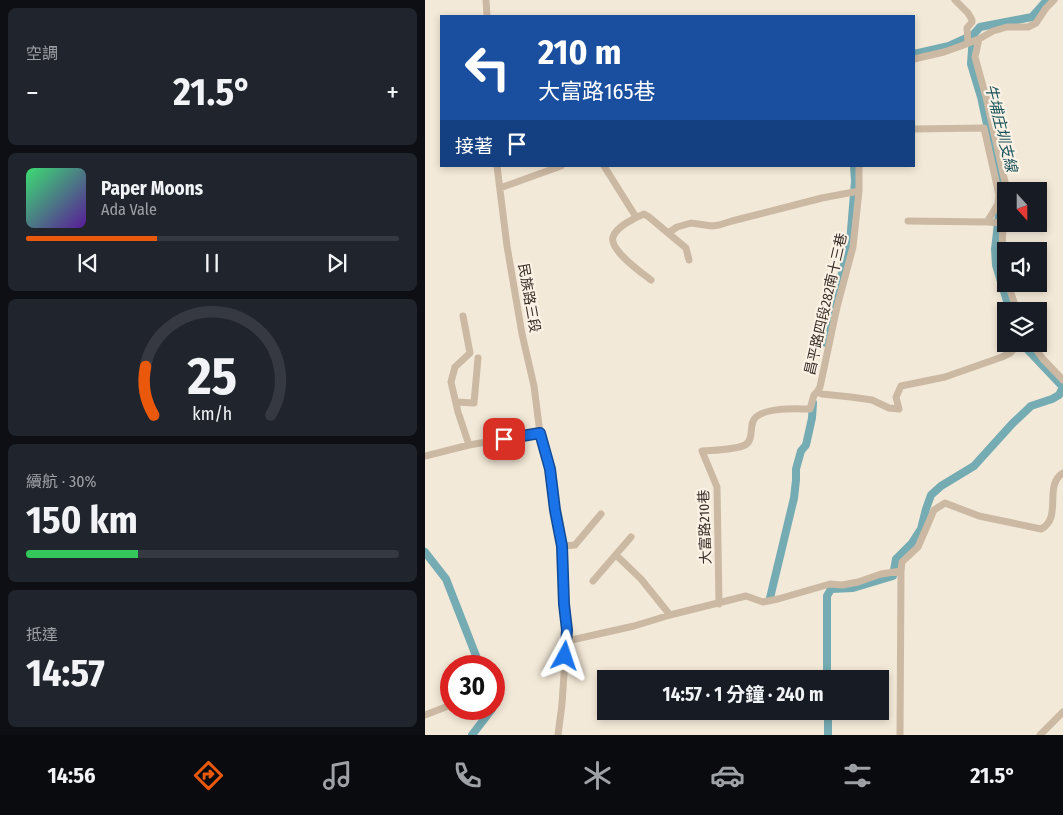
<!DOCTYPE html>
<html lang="zh-TW">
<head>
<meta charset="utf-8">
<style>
  body { margin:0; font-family:"Fira Sans Condensed","Noto Sans TC",sans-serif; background:#20242c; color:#f1f3f6; height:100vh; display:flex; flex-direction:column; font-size:19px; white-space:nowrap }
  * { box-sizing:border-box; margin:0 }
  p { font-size:16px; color:#9ea1a6 }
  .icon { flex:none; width:28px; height:28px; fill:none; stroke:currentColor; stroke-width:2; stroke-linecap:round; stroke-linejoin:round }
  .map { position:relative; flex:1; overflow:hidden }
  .details { display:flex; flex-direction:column; gap:8px; padding:8px; background:#0d0f14; width:425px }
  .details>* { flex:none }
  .banner { position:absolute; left:15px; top:15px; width:475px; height:152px; border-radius:0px; box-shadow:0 2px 8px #0003; background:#1a4fa0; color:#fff; overflow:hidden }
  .needle { width:32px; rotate:159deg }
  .buttons { position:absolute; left:572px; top:182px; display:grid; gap:10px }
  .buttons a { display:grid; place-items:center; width:50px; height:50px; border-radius:0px; background:#171b24; box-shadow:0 2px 8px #0003; font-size:25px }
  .speed { position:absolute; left:15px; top:655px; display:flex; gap:10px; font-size:25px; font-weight:700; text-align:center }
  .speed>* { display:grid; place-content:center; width:65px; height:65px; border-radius:50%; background:#171b24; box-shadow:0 2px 8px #0003; line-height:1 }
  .speed .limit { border:8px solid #d22; background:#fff; color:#111 }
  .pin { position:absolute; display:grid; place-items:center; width:42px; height:42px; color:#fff; margin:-21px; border-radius:10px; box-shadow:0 2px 8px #0006 }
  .me { position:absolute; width:55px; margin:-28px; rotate:5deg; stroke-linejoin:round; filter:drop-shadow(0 0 4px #0008) }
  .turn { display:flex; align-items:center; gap:18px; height:105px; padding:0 15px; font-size:22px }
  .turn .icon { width:65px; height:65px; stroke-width:2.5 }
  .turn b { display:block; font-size:35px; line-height:42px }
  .then { display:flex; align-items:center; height:48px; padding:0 15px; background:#0003; gap:10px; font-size:19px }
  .big { font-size:38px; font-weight:700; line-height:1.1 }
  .details .widget { flex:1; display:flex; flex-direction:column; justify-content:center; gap:8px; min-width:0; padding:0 18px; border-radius:8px; background:#20242c }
  .details .dial { align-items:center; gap:0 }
  .dial svg { height:130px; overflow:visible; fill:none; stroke:#363941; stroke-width:7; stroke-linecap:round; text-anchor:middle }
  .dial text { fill:#f1f3f6; stroke:none }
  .song { display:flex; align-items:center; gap:15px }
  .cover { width:60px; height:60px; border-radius:8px; background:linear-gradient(135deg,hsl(140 70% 55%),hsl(270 70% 35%)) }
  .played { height:5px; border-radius:2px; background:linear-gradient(90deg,#ea580c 35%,#363941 35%) }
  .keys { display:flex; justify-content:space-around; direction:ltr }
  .heat { display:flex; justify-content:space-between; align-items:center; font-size:28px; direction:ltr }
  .charge { height:8px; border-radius:4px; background:linear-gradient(90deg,#34c759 30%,#363941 0) }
  .trip { position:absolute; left:172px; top:670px; width:292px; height:50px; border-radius:0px; background:#171b24; box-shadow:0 2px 8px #0003; font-weight:700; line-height:50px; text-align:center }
  .menu { display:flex; height:80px; justify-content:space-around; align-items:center; background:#090b0e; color:#9ea1a6 }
  .menu .icon { width:35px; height:35px }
  .menu .on { color:#ea580c }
  .menu b { font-size:22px; color:#f1f3f6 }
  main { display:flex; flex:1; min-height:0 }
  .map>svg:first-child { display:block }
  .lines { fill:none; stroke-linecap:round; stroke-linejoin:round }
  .canal { stroke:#75abb2; stroke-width:8 }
  .street { stroke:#ccb9a3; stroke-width:7 }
  .route-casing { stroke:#114b97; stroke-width:12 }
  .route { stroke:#1a73e8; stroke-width:9 }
  .labels { text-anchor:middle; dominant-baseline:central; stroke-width:4.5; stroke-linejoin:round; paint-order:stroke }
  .street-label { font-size:14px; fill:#372c26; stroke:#fbf2e5 }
  .water-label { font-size:15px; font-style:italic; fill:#18525b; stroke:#fbf2e5 }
</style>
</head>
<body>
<main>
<section class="details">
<div class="widget"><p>空調</p>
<div class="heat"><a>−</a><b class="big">21.5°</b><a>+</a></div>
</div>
<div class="widget">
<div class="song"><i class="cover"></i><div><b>Paper Moons</b><p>Ada Vale</p></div></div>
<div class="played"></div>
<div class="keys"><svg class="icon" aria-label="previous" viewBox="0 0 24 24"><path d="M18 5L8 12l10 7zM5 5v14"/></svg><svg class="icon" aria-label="pause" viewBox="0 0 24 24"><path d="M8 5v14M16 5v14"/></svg><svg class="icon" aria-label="next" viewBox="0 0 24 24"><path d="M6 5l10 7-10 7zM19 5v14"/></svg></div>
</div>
<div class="widget dial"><svg viewBox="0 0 100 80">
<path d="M14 69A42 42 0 1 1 86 69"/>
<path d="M14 69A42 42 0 0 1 9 39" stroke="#ea580c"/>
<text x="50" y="56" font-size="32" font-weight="700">25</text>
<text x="50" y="72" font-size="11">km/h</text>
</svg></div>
<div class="widget"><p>續航 · 30%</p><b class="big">150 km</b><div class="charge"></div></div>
<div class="widget"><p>抵達</p><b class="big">14:57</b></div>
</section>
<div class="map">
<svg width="638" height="735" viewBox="0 0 638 735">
  <rect width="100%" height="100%" fill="#f3e9d8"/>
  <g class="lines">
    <!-- canal -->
    <path class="canal" d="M489 54 524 46 548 35
      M585 311 571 265 570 249 574 215 579 204 577 193 556 97 546 64 548 35 555 27 607 17 622 0
      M401 343 408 307 425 243 430 181 429 166
      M599 344 602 349 638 387
      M0 552 21 579 55 666
      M345 598 369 498 371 480V469L376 451 381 445 387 418 388 403
      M402 679V596L406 589 428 588 468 576 471 559 487 543 496 529 501 509 506 495 516 486 549 466 587 424 606 406 627 399 634 395 638 387
      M403 711V735
      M47 735 67 709"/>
    <!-- street -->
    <path class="street" d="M61 0 62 16
      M530 0 543 13 547 20V22L542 28 543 43
      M554 39 550 57 561 97 582 191
      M489 59 519 52 536 46 554 39 568 31 582 27H603L611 23 621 8 629 0
      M72 166 82 246 97 334 109 386 115 433 125 469 130 505 137 546 139 605 142 630 137 704 133 735
      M179 166 211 217
      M75 188 136 166
      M581 212C576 229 576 262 581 279
      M483 221 562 222 573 204 574 195 559 128 489 129
      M562 222 578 223
      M243 233 252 227 266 223 287 226 294 225 307 221 397 198 434 191
      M226 280C217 273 184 250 188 237 191 227 209 218 219 214L224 217 261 248 264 260
      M583 284 592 311
      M38 316 45 353 30 367 26 382 33 412 44 445
      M607 344 618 359 638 380
      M392 392 397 394 426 397 447 400 464 408 474 409 471 397 476 386 520 377 577 357 585 353 594 344
      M31 402 49 403 53 358
      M0 456 44 445 115 433
      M137 546 150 545 176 514
      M191 555 216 579 245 615
      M168 581 206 537
      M294 604 292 487 277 451C289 450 310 450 320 445 330 440 323 423 331 417 343 407 370 409 385 409L389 395 392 392 395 387 412 307 428 247 434 191V166
      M142 641 209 626 245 615 321 596 338 602 353 599 405 584 417 585 433 582 456 574 476 571
      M0 715 26 705
      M475 735 476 571 477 562 493 547 509 510 520 503 554 516 616 529C638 518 618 485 638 473
      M615 735 638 712"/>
  </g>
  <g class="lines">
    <defs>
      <path id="route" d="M79 439 115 433 125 469 130 510 137 546 139 604 142 630 140 656"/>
    </defs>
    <!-- route casing -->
    <use href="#route" class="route-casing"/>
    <!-- route -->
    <use href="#route" class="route"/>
  </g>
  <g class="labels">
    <!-- street labels -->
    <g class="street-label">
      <text transform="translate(104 298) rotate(80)">民族路三段</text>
      <text transform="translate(401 304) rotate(-77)">昌平路四段282南十三巷</text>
      <text transform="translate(280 527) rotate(-92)">大富路210巷</text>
    </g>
    <!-- water labels -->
    <g class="water-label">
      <text transform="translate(576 128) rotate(76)">牛埔庄圳支線</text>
    </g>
  </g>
</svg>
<div class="buttons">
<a><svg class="needle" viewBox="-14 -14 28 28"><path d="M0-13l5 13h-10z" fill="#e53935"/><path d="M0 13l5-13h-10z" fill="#9ea1a6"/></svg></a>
<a><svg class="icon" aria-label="sound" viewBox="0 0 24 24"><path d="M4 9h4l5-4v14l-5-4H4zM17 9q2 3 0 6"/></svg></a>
<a><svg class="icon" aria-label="layers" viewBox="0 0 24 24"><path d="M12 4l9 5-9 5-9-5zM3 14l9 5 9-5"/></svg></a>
</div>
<div class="speed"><div class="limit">30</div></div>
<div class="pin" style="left:79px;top:439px;background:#d93025"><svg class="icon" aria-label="arrive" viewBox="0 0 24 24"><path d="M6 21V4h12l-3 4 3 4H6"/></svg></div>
<svg class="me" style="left:140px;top:656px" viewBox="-20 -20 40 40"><path d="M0-17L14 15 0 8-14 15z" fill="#1a73e8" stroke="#fff" stroke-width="4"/></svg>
<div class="trip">14:57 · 1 分鐘 · 240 m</div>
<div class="banner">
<div class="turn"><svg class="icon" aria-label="left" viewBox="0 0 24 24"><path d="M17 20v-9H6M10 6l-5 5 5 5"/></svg><div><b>210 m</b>大富路165巷</div></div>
<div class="then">接著<svg class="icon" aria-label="arrive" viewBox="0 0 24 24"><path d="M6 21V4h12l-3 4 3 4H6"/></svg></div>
</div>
</div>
</main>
<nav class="menu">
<b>14:56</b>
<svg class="icon on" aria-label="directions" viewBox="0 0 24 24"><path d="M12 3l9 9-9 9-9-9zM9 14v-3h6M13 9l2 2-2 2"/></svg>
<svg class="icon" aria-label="music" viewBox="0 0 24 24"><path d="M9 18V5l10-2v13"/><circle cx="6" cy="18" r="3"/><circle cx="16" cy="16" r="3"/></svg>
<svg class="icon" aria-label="phone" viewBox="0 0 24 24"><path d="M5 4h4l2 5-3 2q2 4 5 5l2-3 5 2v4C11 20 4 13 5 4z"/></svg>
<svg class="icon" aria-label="climate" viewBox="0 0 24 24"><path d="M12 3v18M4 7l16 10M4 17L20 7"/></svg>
<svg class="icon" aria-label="car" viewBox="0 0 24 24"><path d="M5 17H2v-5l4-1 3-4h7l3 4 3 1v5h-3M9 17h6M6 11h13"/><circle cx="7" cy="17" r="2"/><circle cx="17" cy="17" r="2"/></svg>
<svg class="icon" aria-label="filters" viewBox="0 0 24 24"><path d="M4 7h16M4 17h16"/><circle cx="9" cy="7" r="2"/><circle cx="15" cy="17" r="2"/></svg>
<b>21.5°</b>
</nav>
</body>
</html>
